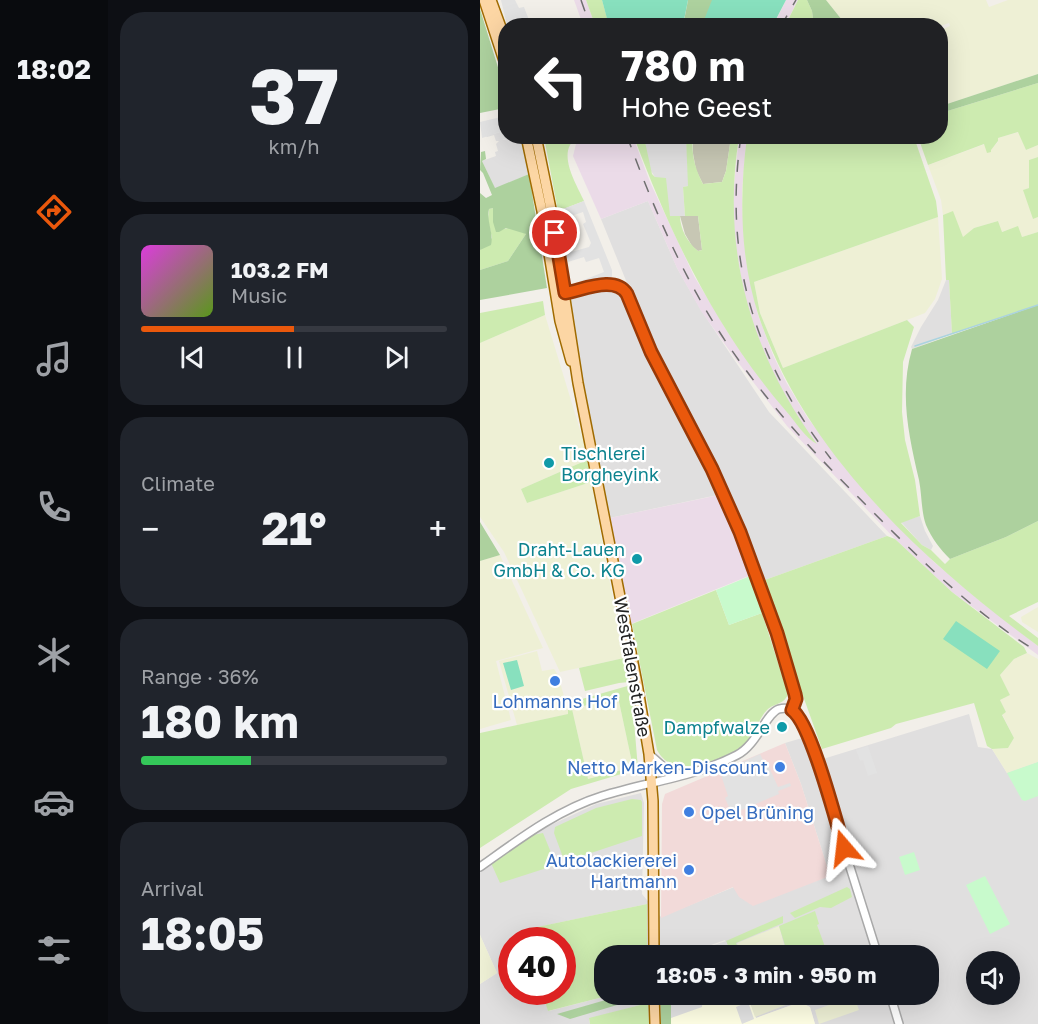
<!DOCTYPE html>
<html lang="en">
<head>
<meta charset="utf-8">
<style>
  body { margin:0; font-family:"Golos Text",sans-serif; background:#20242c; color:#f1f3f6; height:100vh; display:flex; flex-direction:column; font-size:22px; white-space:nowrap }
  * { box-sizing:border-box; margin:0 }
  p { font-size:20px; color:#9ea1a6 }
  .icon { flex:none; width:33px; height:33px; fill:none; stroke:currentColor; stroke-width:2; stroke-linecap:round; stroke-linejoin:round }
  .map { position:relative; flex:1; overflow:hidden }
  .drawer { display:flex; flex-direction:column; gap:12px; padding:12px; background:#0d0f14; width:372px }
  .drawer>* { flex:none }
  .banner { position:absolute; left:18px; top:18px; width:450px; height:126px; border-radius:24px; box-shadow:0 6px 24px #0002; background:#202124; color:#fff; overflow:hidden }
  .tools { position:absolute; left:486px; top:951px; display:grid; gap:12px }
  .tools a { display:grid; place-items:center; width:54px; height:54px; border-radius:50%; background:#171b24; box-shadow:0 6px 24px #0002; font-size:30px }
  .speed { position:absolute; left:18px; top:927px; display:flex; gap:12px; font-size:30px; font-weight:700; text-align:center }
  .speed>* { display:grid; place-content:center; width:78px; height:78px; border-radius:50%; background:#171b24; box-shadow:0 6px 24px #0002; line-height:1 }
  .speed .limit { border:9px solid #d22; background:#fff; color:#111 }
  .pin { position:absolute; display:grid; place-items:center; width:51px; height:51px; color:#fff; margin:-26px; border:3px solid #fff; border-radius:50%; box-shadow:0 2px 6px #0007 }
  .me { position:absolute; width:66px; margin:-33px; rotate:343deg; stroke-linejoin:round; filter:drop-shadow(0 0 4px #0008) }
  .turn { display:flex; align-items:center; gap:21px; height:126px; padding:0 24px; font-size:27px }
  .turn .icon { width:78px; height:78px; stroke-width:2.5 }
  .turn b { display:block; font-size:42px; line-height:51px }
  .big { font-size:45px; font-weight:700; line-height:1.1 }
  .drawer .widget { flex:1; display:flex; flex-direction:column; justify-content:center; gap:9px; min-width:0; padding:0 21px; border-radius:24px; background:#20242c }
  .drawer .dial { align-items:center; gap:0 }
  .dial b { font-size:78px; line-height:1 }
  .song { display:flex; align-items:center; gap:18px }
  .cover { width:72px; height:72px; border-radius:9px; background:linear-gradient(135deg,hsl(300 70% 55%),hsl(90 70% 35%)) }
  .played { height:6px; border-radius:3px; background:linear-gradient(90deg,#ea580c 50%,#363941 50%) }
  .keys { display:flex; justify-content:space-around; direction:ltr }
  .heat { display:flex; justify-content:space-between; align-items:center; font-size:33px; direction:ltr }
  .charge { height:9px; border-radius:4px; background:linear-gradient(90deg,#34c759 36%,#363941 0) }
  .trip { position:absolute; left:114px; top:945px; width:345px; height:60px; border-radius:24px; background:#171b24; box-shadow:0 6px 24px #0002; font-weight:700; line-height:60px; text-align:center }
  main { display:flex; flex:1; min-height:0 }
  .dock { display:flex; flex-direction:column; width:108px; justify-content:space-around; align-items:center; background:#090b0e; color:#9ea1a6 }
  .dock .icon { width:42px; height:42px }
  .dock .on { color:#ea580c }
  .dock b { font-size:27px; color:#f1f3f6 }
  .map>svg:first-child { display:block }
  .residential { fill:#e0dfdf; fill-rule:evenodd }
  .commercial { fill:#f2dad9 }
  .industrial { fill:#ebdbe8 }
  .education { fill:#ffffe5 }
  .construction { fill:#c7c7b4 }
  .farmland { fill:#eef0d5 }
  .grass { fill:#cdebb0; fill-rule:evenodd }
  .forest { fill:#add19e }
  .park { fill:#c8facc }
  .pitch { fill:#88e0be }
  .parking { fill:#e2e2e2; fill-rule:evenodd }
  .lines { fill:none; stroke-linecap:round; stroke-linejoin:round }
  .stream { stroke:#aad3df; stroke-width:1.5 }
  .minor-casing { stroke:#a9a9a9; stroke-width:10 }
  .major-casing { stroke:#a06b00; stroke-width:12 }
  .minor { stroke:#fff; stroke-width:7 }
  .major { stroke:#fcd6a4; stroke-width:9 }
  .rail { stroke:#707070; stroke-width:1.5; stroke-dasharray:12 12; stroke-linecap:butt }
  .route-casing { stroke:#983908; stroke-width:15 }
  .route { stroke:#ea580c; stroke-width:10 }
  .culture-dot { fill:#0f9aa8; stroke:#fff; stroke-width:2 }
  .shop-dot { fill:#3f7fe0; stroke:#fff; stroke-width:2 }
  .labels { text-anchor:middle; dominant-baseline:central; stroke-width:4.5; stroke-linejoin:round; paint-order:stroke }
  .culture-label { font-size:18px; fill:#0d838f; stroke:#fff; text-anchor:end }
  .street-label { font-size:18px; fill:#222; stroke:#fff }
  .shop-label { font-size:18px; fill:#366cbe; stroke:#fff; text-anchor:end }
</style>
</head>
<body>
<main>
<nav class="dock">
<b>18:02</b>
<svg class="icon on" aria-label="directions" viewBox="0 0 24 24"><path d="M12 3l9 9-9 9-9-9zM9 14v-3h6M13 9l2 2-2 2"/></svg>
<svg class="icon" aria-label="music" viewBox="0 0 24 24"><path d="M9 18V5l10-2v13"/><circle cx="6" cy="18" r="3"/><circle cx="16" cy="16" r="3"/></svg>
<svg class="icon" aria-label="phone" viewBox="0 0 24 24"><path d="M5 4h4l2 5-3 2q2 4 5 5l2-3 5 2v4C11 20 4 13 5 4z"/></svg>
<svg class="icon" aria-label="climate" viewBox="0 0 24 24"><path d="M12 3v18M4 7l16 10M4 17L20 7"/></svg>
<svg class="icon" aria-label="car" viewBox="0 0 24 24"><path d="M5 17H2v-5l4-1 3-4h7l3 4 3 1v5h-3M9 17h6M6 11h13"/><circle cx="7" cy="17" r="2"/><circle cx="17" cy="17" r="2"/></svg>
<svg class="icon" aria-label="filters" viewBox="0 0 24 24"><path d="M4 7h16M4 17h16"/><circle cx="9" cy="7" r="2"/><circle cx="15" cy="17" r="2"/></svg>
</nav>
<section class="drawer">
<div class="widget dial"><b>37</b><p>km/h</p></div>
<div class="widget">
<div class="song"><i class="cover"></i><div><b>103.2 FM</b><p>Music</p></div></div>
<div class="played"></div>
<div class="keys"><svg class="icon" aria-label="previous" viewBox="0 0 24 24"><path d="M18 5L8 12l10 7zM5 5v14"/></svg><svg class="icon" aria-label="pause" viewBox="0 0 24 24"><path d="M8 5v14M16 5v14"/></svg><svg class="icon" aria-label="next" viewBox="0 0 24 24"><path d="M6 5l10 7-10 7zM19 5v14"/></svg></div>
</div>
<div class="widget"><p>Climate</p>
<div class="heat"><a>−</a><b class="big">21°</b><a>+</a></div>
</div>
<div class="widget"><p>Range · 36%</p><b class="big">180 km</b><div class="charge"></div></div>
<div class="widget"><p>Arrival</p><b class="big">18:05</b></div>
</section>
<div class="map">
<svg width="558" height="1024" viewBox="0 0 558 1024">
  <rect width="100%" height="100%" fill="#f2efe9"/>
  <!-- residential -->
  <path class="residential" d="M20 132 23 140 38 137 42 143 49 174 15 189 2 161 16 156 15 152 18 151 16 144 19 141H16L14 135 7 137 6 136Z
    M164 137H206L209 186 203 187 205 216H190L175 177 169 168Z
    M168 201 197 268 221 310 289 412 407 536 282 581 247 493 125 519 88 295 147 283 121 219Z
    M469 279 472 334 432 349 431 347 441 327 458 300 466 280Z
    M440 516 445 531 453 546 451 550 442 545 421 522Z
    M489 714 498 747 512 749 527 773 558 762V1024H335L330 1007 320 1002 276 1018 267 995 448 994V956L252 955 245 940 203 955H167V904L44 930 47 940H32V992H62L69 1011 131 995H182L184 1024H169L168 1003 109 1019 110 1024H0V984L17 973 0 935V870L58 831 116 804 161 793 164 803 162 894 181 917 254 887 350 876 321 784 305 743 322 738 333 768 343 759ZM496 962H530V994H496Z"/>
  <!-- commercial -->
  <path class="commercial" d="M305 743 321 784 350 876 273 906 259 897 253 887 181 918 182 804 185 794Z"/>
  <!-- industrial -->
  <path class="industrial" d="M94 0H106L115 25H103Z
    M306 0H318L305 25 293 26Z
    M114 137H153L170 182 214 276 249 334 271 366 267 311 254 238 252 205 259 137H267L262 190 263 225 266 258 278 315 293 355 306 382 327 417 353 451 397 505 454 562 499 600 558 646V655L472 592 415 539 307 426 257 361 221 311 197 268 168 201 121 219 93 156 96 144Z
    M239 495 271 575 146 626 125 519Z"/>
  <!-- education -->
  <path class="education" d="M182 995H267L276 1018 320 1002 330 1007 335 1024H184Z"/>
  <!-- construction -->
  <path class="construction" d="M213 137H251L246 171 242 182 223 184 216 170 213 153Z
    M200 216H218L222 250 218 251 212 246 205 234Z"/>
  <!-- farmland -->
  <path class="farmland" d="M346 0H506L509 7 528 0H558V74L461 106V30L470 26 469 23 460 26 366 25Z
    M539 132 546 150 558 145V157L549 160V188L544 190 553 219 558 217V232L542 237 537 227 521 232 518 221 494 228 483 238 473 212 463 215 461 200 448 165 505 144 510 150 518 142V138Z
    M458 217 462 279 455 299 445 313 303 368 280 313 274 282Z
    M65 315 104 443 107 460 41 489 47 503 111 482 144 658 80 672 24 552 0 517V343Z
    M20 555 63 648 16 661 31 720 0 729V561Z
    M558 607V632L542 622 541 617Z
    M57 651 62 671 74 669 78 675 89 714 37 725 19 661Z
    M547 653 558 659V762L527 773 512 749 528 748 534 738 522 714 526 712 520 700 530 695 520 675 534 659Z
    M138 697 153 767 108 779 92 709Z
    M299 926 307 955H262L257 943Z
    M0 935 17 973 0 984Z
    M276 994 319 995 321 999 275 1017 269 999Z
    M374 996 379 1010 339 1024 335 1010Z"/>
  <!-- grass -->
  <path class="grass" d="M106 0H122L129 25H115Z
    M318 0H327L332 11 334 25 305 26Z
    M558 83V145L546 150 538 132 518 138V141L511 150V152L507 153 504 144 448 165 438 137 460 136 461 113Z
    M64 137H98C75 151 96 183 104 201L78 211Z
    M154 137H164L172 174 175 177 186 178 190 216H200C200 229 208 243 218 251L222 250 218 216H205L203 187 208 186 206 137H213C211 153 215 169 223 184L242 182 246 171 251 137H259C241 249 270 352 337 444 325 438 315 421 306 411 236 330 191 236 154 137Z
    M267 137H434L456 201 458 217 274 282 280 313 303 368 427 320 434 327 423 362 422 412 425 440 435 480 440 516 421 523 442 545 451 550 465 564 470 559 526 537 558 521V602L529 616 558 638V646C445 563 325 453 279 317 260 260 259 196 267 137Z
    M558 157V217L553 219 543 190 549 188V160Z
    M13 208 21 230C30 226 39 230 46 234L28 261 0 270V250L12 238 8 220 9 209Z
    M473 211 483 237 494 228 518 221 522 232 538 226 542 237 558 232V305L472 334 469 280H466L463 215Z
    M63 301 65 315 0 343V313Z
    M107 460 111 482 47 503 41 489Z
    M407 536 415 539 472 592 544 647 547 653 534 659 520 675 530 695 520 700 526 712 522 715 534 738 528 748 512 749 507 746 494 703 416 724 411 728 342 749 282 581Z
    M236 590 249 625 282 613 308 694C304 705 294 703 287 710 278 719 276 733 267 742 255 755 212 771 194 765 186 762 181 757 177 750L152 624Z
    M144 658 149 682 139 683 105 691 99 668Z
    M151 685 158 769 91 789 0 848V733L88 714V703ZM138 697 153 767 108 779 92 709Z
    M152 799 161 800 162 802V836L90 860H84L74 833 75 827 116 808Z
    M63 833 76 865 20 883 11 863 53 835Z
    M367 887 370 889 372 897 351 908 340 907 315 918 310 913Z
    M167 904V955L124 956V994L131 995 68 1011 62 992H82V940H47L43 930Z
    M335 911 339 924 337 925 348 955H308L299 926Z
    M303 916V923L256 943 261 955H252L246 941Z
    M168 1003 169 1024H110L109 1018Z"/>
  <!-- forest -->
  <path class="forest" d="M208 0H251L231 25 203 26Z
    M327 0H346L366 25H334L332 11Z
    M0 9 25 90V108L0 113Z
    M558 74V83L461 113V106Z
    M5 151 6 159 2 161 15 188 49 174 67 288 0 300V270L28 261 46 234 26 228 19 232H16L13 222V208L9 209C6 221 14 233 11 245L0 250V193L6 198 12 195 3 173 0 170 1 152Z
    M558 305V521L526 537 470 559C460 549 452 539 446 525 441 511 442 495 439 480 429 436 419 394 432 349Z
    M0 522 20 555 0 561Z
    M143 995H163L164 997 90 1019 77 1014Z
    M180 995H191V1024H181Z"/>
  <!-- park -->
  <path class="park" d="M270 576 282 613 249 625 236 590Z
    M558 762V796L545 801 542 800 527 773Z
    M434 852 440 870 425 875 419 857Z
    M505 876 530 924 510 934 486 885Z"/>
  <!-- pitch -->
  <path class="pitch" d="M122 0H208L203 25 129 26Z
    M232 0H306L293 25H222Z
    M476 621 520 651 507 669 463 639Z
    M37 660 44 686 31 690 23 663Z"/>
  <!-- parking -->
  <path class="parking" d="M21 0H35L39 8 44 7 51 25H27Z
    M25 116 26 136 35 137 22 140 20 132 2 138 0 122Z
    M104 201 132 270V276L130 279 98 285 101 281 124 272 119 258 106 262 104 257 88 262 78 211ZM103 212 106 222 103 224 111 243 109 247 91 252 84 223 89 221 88 217Z
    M388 746 397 773 388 776 383 760 380 761 376 750Z
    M280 754 286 766 288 765 298 787 310 783 311 786 298 791 299 794 252 814 245 798 248 796 240 772Z
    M246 941 251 955H205Z
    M191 995H223L222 1007 191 1018Z
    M268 1002 274 1019 262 1024 256 1007Z"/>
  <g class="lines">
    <!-- stream -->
    <path class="stream" d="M435 346 558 305"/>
    <defs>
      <path id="minor" d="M81 293C100 290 135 276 147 294L171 352 246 498 282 590 315 694 316 699 312 710
        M169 754 187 770 203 775
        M0 867C38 840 77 810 122 796 167 782 215 777 257 755 277 745 286 713 299 709 317 704 324 724 329 737L398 956
        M410 994 419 1024"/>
      <path id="major" d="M4 0 26 67
        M11 0 26 41
        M46 136 62 211 80 321 91 361
        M56 136 71 209 98 383 157 683 169 754 173 801 174 956
        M174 994 175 1024"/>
    </defs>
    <!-- minor casing -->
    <use href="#minor" class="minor-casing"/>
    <!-- major casing -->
    <use href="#major" class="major-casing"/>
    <!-- minor -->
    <use href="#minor" class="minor"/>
    <!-- major -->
    <use href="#major" class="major"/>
    <!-- rail -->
    <path class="rail" d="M101 0 110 26
      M301 26 316 0
      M147 136C177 218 211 296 263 366 304 423 353 472 402 521 450 569 500 617 558 652
      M261 136C243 261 275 360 351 459"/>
  </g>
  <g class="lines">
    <defs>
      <path id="route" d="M75 233 85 293C103 290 135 275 147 294L171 352 232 469 260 532 297 633 315 694 316 699 312 710C331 723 356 821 364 848"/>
    </defs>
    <!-- route casing -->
    <use href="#route" class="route-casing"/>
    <!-- route -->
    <use href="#route" class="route"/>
  </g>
  <!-- markers -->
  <g class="culture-dot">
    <circle cx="69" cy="463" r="6"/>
    <circle cx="157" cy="559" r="6"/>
    <circle cx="302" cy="727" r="6"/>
  </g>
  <g class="shop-dot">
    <circle cx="75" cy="681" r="6"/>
    <circle cx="300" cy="767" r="6"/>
    <circle cx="209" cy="812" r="6"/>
    <circle cx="209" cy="870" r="6"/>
  </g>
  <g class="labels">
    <!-- culture labels -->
    <g class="culture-label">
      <text x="81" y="453" text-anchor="start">Tischlerei<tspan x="81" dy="21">Borgheyink</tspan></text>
      <text x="145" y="549">Draht-Lauen<tspan x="145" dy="21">GmbH &amp; Co. KG</tspan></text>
      <text x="290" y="727">Dampfwalze</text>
    </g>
    <!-- street labels -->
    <g class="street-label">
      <text transform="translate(153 667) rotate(80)">Westfalenstraße</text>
    </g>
    <!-- shop labels -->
    <g class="shop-label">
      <text x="75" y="701" text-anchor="middle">Lohmanns Hof</text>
      <text x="288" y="767">Netto Marken-Discount</text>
      <text x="221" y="812" text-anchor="start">Opel Brüning</text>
      <text x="197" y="860">Autolackiererei<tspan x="197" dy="21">Hartmann</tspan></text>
    </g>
  </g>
</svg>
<div class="tools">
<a><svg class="icon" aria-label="sound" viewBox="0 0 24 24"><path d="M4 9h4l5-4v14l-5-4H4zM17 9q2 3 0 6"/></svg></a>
</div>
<div class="speed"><div class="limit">40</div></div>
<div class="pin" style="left:75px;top:233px;background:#d93025"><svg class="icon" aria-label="arrive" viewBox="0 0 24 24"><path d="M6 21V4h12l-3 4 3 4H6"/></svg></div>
<svg class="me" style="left:364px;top:848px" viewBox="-20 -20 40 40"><path d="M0-17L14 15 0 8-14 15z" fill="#ea580c" stroke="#fff" stroke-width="4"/></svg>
<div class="trip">18:05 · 3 min · 950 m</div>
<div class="banner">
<div class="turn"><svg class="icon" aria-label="left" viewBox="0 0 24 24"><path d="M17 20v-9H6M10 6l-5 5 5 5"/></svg><div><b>780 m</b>Hohe Geest</div></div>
</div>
</div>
</main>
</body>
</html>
